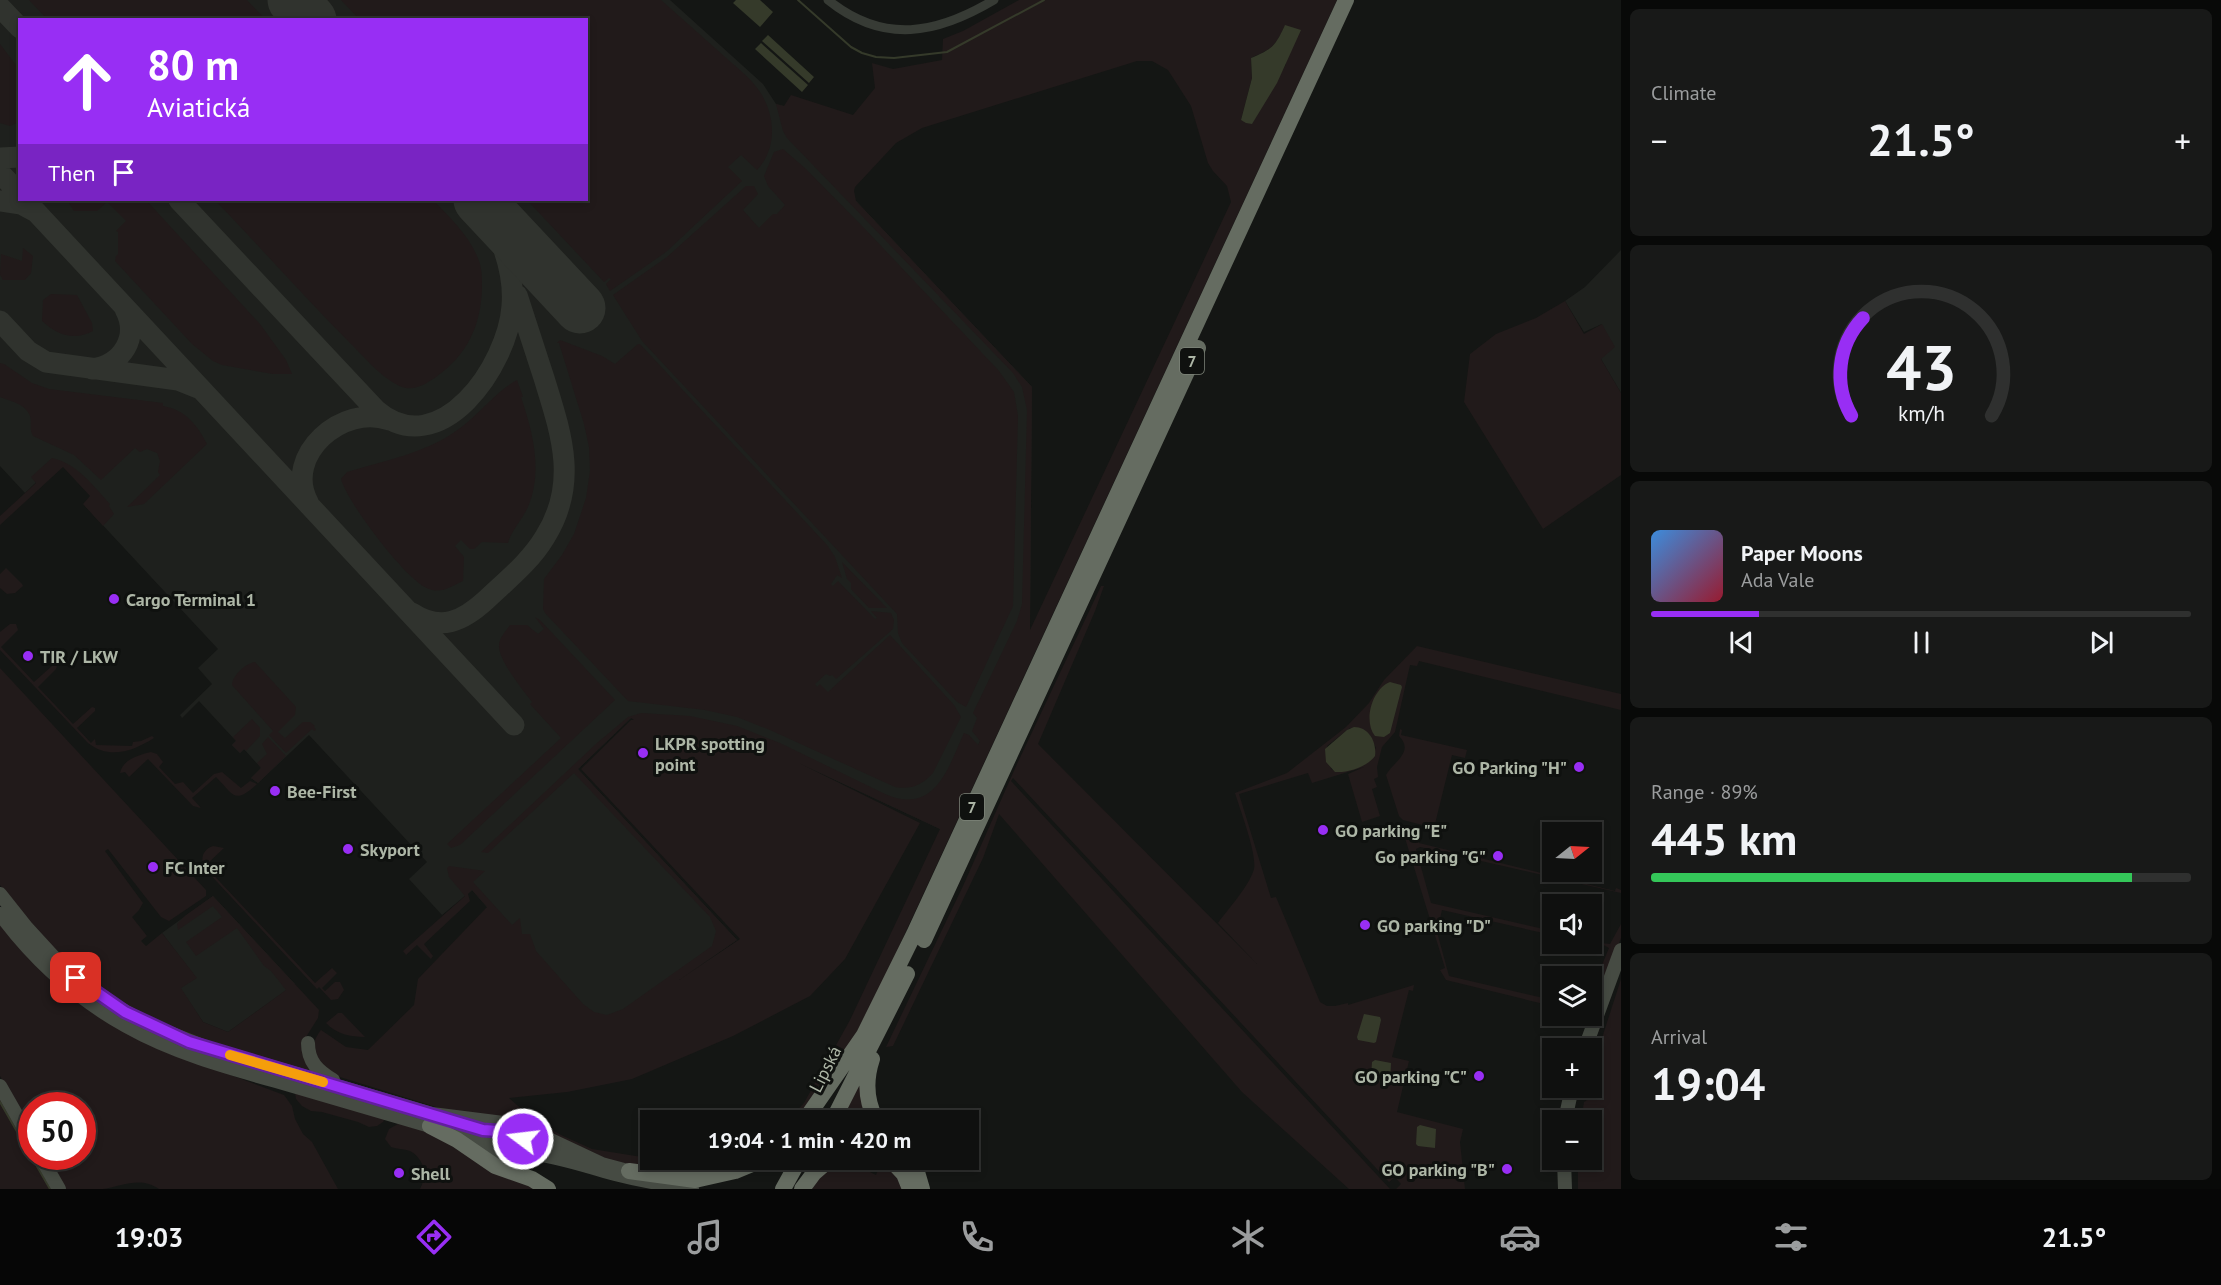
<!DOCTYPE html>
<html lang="en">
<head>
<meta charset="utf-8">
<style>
  body { margin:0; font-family:"PT Sans",sans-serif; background:#181918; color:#f1f3f6; height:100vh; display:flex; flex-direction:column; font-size:22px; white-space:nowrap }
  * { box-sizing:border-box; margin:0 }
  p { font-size:20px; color:#9b9d9e }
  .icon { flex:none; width:33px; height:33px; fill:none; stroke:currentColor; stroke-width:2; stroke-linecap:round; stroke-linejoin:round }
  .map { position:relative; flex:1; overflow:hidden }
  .details { display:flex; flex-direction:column; gap:9px; padding:9px; background:#080908; width:600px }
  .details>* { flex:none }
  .top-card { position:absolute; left:18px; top:18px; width:570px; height:183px; border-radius:0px; box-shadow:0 3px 9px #0003,0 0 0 2px #2f302f; background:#982ef4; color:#fff; overflow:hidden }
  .needle { width:39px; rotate:72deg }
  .buttons { position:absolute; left:1542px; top:822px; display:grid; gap:12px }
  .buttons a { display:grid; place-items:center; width:60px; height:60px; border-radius:0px; background:#0f100f; box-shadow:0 3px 9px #0003,0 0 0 2px #2f302f; font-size:30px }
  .speed { position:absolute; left:18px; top:1092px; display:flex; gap:12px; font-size:30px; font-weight:700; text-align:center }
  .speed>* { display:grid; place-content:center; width:78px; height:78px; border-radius:50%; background:#0f100f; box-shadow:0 3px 9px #0003,0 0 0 2px #2f302f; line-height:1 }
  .speed .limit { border:9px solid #d22; background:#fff; color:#111 }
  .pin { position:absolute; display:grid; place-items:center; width:51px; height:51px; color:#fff; margin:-26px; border-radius:12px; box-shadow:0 3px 9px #0006 }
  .me { position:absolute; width:66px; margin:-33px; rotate:285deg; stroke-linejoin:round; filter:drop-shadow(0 0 4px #0008) }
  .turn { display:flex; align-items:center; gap:21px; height:126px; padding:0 30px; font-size:27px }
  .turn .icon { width:78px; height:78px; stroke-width:2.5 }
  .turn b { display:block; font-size:42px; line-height:51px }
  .then { display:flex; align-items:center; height:57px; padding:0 30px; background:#0003; gap:12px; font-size:22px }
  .big { font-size:45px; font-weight:700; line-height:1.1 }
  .details .tile { flex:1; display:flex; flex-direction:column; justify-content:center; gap:9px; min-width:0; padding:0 21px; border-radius:9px; background:#181918 }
  .details .dial { align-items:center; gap:0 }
  .dial svg { height:156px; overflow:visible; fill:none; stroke:#2f302f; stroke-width:7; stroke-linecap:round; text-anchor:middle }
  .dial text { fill:#f1f3f6; stroke:none }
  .song { display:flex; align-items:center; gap:18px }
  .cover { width:72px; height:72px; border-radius:9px; background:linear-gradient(135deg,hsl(210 70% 55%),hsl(350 70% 35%)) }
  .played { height:6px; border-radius:3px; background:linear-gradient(90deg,#982ef4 20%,#2f302f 20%) }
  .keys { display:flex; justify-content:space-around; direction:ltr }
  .heat { display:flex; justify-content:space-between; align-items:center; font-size:33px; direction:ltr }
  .charge { height:9px; border-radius:4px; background:linear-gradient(90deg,#34c759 89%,#2f302f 0) }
  .trip { position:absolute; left:640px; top:1110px; width:339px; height:60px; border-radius:0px; background:#0f100f; box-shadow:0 3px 9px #0003,0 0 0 2px #2f302f; font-weight:700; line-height:60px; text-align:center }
  .tabs { display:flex; height:96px; justify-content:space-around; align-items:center; background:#060606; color:#9b9d9e }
  .tabs .icon { width:42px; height:42px }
  .tabs .active { color:#982ef4 }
  .tabs b { font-size:27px; color:#f1f3f6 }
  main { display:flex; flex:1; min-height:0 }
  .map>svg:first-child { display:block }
  .built { fill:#1e201d; fill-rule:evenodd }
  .green { fill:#211a1a; fill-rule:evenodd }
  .water { fill:#353a2a }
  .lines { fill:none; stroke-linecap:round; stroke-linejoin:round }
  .stream { stroke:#353a2a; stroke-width:2 }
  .taxiway { stroke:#30332e; stroke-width:21 }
  .runway { stroke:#30332e; stroke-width:51 }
  .street { stroke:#373b35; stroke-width:9 }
  .secondary { stroke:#464b43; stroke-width:14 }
  .highway { stroke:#656c61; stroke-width:16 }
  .route-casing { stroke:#631e9f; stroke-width:15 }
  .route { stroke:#982ef4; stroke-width:10 }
  .slow { stroke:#f59e0b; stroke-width:10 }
  .poi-dot { fill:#982ef4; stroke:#0f110f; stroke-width:2 }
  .labels { text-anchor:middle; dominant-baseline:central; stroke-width:6; stroke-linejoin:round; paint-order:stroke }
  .shield { fill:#0f110f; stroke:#7e8479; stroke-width:1.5 }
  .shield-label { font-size:16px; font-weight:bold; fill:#adb6a6 }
  .poi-label { font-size:18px; font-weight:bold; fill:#adb6a6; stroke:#0f110f; text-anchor:start }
  .street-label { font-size:18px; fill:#adb6a6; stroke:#0f110f }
</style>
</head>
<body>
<main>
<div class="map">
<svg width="1621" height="1189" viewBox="0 0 1621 1189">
  <rect width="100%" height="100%" fill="#141614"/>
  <!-- built -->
  <path class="built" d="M0 0H670L763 84 776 104 784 106 789 130 1032 387 1030 632 940 829 722 727 631 718 578 769 737 940 598 1034 472 890 442 915 409 879 427 862 309 735 258 783 251 778 261 768 244 749 240 753 232 745 236 741 199 701 182 718 180 715 212 684 198 668 218 649 85 506 94 497 65 465 57 462 25 493 0 466ZM20 20H586V200H20Z
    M1621 250V393L1601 359 1602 324 1584 332 1565 301 1585 287Z
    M213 896 295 984 228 1032 203 1022 180 988 196 978 162 933Z"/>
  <!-- green -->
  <path class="green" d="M29 0H247L265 19H47Z
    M341 0H661C682 19 703 37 724 56 736 67 751 78 760 92 776 116 777 149 757 170L741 155 728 167 742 181 666 252 610 291 606 284 611 279 609 278 604 282 527 200H586V20L359 19Z
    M1019 0H1337L864 1022 801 1120H788L804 1103 850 1020 940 829 799 763 920 823 845 959 810 996 733 1036 632 1079 567 1092 509 1098 533 1119 561 1135 592 1149 673 1162 713 1163 731 1160H753L706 1173 628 1164 600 1158 327 1073C314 1060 308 1046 321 1030L346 1047 368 1050 414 1005 418 979 487 907 472 890 468 894 470 901 424 944 433 956 431 959 417 945 406 955 403 951 465 896 449 877 447 868 449 866 485 871 473 882 512 925 520 918 522 934H530L536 951 583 1004 594 1012 607 1015 623 1009 712 946 716 931 710 917 574 773 488 853 481 852 597 743 628 717 641 713 690 716 737 726 780 743 885 794C935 816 948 768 964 733L969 735 978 745 980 741 972 731 977 718 973 713 1017 621 1022 604 1027 410 1022 387 1013 373 787 138 783 131 776 104 784 106 791 95 853 115 875 88 872 63 893 69 942 60 943 39 963 31ZM1285 26 1286 64 1252 123 1241 120 1252 78 1251 58C1272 49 1275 47 1285 26ZM1137 61H1152L1168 70 1191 106 1208 163 1213 171 1227 186 1231 202 1030 630 1032 387 856 201 854 191 855 187 896 143 922 128ZM631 718 634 720H631L581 769 740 939 679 980 737 940 578 769Z
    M0 44 19 69V122L10 126 0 123Z
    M783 149 806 169 867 231 999 371 1014 392 1018 416 1013 606 966 707 957 702 902 643 898 633 897 614 642 341 613 295 667 257 746 186H754L758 194 743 210 759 228 773 214H777L785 205 768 186 764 176 774 152Z
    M67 200H146L260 324 286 360 292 374H273L222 365 213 361 192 344 115 261 116 256 118 254V232L116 231 126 221 107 202 97 211H74Z
    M215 200H433C451 219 470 236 479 261 482 269 482 279 482 288 481 326 467 355 436 377 426 384 415 391 402 387 384 380 367 360 353 346 306 299 261 248 215 200Z
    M23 248 33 256 31 273 25 280H3L0 275 1 254 22 261Z
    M51 294 77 295 92 323 93 331C74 341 57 335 42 321L43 300Z
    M1565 301 1584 334 1602 324 1615 347 1601 359 1621 393V475L1543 529 1464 402 1470 354 1496 334 1536 318Z
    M560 340 602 356 615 364 638 344H640L827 545 835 557 842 578 837 575 831 584 833 586 838 581 875 619 877 618 871 611 891 613 894 620 893 629 836 679 832 675 830 676 826 674 815 684 817 687 820 684 828 692 890 635 954 705 961 717 933 773C922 785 911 790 895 787L770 730 737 717 705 710 628 701 545 613 543 609 544 579 562 555 574 534 586 498 590 471 589 447 584 424 559 343H557Z
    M0 363 4 364 32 383 49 389 163 403V406C186 410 197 425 207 444L144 504 127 507 160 475 158 472 160 461 157 453 147 449 140 452 135 448 101 480 74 455 33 436C29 429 32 424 30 416 26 404 10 401 0 397Z
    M517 380 523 397H521C533 433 543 471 528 507 523 518 510 533 508 543L482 542 474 549H470L461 540 455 546 464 557 463 581C451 586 443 594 429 589 407 582 347 502 341 479L347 472C384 461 425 453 456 431 477 417 496 391 517 380Z
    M52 458C77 463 94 487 110 504L109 506 114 514 103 526 83 504 90 496 63 467 0 525V516L36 483 31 477Z
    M842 562 887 608H869L851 589V583L847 579Z
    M6 568 22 584 23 586 15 593 7 594 0 588V574Z
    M1101 586H1104L1095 611 1038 744 1257 964 1218 923C1228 909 1250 885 1254 869 1257 853 1240 810 1235 793L1287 773 1346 727 1369 703 1384 680 1417 646 1621 694V710L1419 661 1417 666 1410 665 1395 732 1382 747 1377 767 1378 777 1374 779 1377 787 1372 789 1380 816 1362 822 1348 774 1364 767 1312 783 1308 773 1239 794 1271 898 1276 897 1320 1002 1327 1006H1335L1348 1003V1005L1414 985 1413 991 1409 990 1392 1057 1409 1061 1397 1112 1463 1129 1460 1142 1465 1189H1396L1401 1184 1395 1177 1389 1182 1013 778 1011 781 1390 1189H1349L1242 1092 999 814 983 858 893 1046 886 1047 963 886 1017 764ZM1350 728 1369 734 1376 748 1338 772 1331 769 1327 746Z
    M535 617 540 620 615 700 460 845 451 848 447 844 561 738 530 704 532 702C523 690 498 660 499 645 499 638 506 631 510 625H527L538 634 544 629Z
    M10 624H16L18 630 1 647 34 682 52 666H57L56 669 38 687 73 724 92 707 95 708V711L77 728 91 743 95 739 96 745 132 746 133 742 141 741 152 736 154 738C133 751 110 760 88 743L0 650V632Z
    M255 662 296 707 295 715 278 732 285 738 303 722H310L315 726 314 727 316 730 314 731 312 729 286 753 269 735 273 731 232 685C232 676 246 663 255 662Z
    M0 668 206 890V896L169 921 161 917 108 849 105 851 143 903 139 910 132 917 147 936 141 941 146 946 162 933 197 978 181 988 203 1022 228 1032 286 990 271 971 264 966 237 928 196 956 186 942 222 917 213 906 178 930 177 924 186 915 213 896 319 1010 318 1018 306 1037 318 1074 180 1033 112 998 77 973 17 909 0 885Z
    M252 719 260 728V736L246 751 244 749 240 753 232 745 236 741 233 737Z
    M1400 729 1402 730 1401 735 1467 750 1465 758 1452 755 1434 828 1403 820 1399 816 1386 775C1393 762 1415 752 1399 736Z
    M268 737 286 756 258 783 251 778 261 768 257 763 267 754 262 744Z
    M151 752 157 754 163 762 159 767 175 784 183 782 193 793 214 774 222 772 241 788 250 781 257 784C234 805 234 795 216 777L192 798 201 808 193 806 148 759 129 777 125 772 120 773C123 759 139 755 151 752Z
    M1405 838 1419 841V843L1615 891 1616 888 1621 890V893L1420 847 1416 849 1431 903 1552 931V935L1442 910 1437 932 1449 976 1552 1000V1006L1446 980 1440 970 1445 968Z
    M213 846 224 848 205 866 315 983 332 968 337 973 322 988 325 991 335 982H340L344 990 338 999 331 1000 319 987 317 989 205 869C200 859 202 850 213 846Z
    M0 924 31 961 69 995 218 1070 284 1095 292 1106 295 1119 303 1134 312 1142 338 1189H159C140 1176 123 1186 103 1189 91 1189 77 1189 64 1189L46 1157 82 1156V1106H32L31 1131 0 1076Z
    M1621 924V938L1600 990 1592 989 1609 948 1600 943 1610 944Z
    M1621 979V1189H1578V1160H1592V1120H1581L1584 1102 1589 1099V1096H1594L1597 1079 1593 1075 1592 1069Z
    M338 1013H342L365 1037C351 1037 336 1034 326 1023Z
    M859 1085 862 1086 872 1120H840Z
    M295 1093 385 1118 383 1122 377 1126 369 1127 358 1122 322 1112 311 1111 302 1106 296 1099Z
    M0 1094 31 1151 32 1156 35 1157 53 1189H0Z
    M398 1124 424 1129 543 1189H420C427 1176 425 1159 410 1151 404 1149 397 1149 391 1147L385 1139 389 1129Z
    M833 1160H874L870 1172 876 1175 882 1160 893 1169 903 1189H805Z"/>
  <!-- water -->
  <path class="water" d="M736 0H760L773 12 760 27 733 3Z
    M1285 25 1301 30 1277 83 1252 124 1246 123 1241 120 1252 78 1251 58C1272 49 1275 47 1285 25Z
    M768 35 814 77 809 83 762 41Z
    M761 43 808 85 802 92 755 49Z
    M1390 682 1401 685 1402 687 1390 733 1384 737 1375 736C1363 721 1372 689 1390 682Z
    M1354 727C1369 727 1377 742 1375 756 1367 767 1348 773 1335 772L1326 762 1325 749 1347 730Z
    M1364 1014 1380 1017 1381 1020 1376 1042 1374 1043 1358 1040 1357 1037Z
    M1375 1060 1391 1063 1390 1082 1373 1081 1371 1078 1372 1062Z
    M1420 1125 1436 1129 1435 1148 1418 1146 1416 1144 1417 1127Z"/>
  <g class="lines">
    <!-- stream -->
    <path class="stream" d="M798 0 851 47 862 53 876 57 894 58 947 52 1044 0
      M0 1102 50 1189"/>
    <!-- taxiway -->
    <path class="taxiway" d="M0 7 20 28
      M0 158 20 157
      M0 173 20 194
      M25 200 514 725
      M179 200 376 410C440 465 508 365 512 306 515 270 499 227 477 200
      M0 201 21 204 36 212
      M0 321 28 351 46 362 178 380 198 388
      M92 369C122 365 140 337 125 309
      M308 502C283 455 343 403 389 420
      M412 613C441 632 463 621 486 600 507 580 530 562 545 537 579 483 561 433 544 378 535 351 526 323 517 295"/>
    <!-- runway -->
    <path class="runway" d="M293 0 311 20
      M479 200 580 308"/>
    <!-- street -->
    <path class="street" d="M828 0C884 45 937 34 994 0"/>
    <!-- secondary -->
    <path class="secondary" d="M0 894 27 928 61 965 108 1002 152 1026 208 1048 432 1114 519 1125 602 1164
      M0 914C34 960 76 998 126 1026 172 1052 225 1067 276 1081 327 1096 378 1111 430 1126 453 1126 482 1136 496 1155
      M308 1043C308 1062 318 1071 333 1080
      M1585 1048 1621 950
      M0 1086 32 1142
      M1565 1120 1572 1088
      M564 1153 530 1143 509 1131 498 1135 493 1143 494 1151 503 1160C514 1161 522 1153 534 1154 562 1157 588 1167 615 1174 638 1180 661 1184 684 1187
      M40 1156 59 1189
      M1564 1160 1565 1189
      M594 1162 639 1174
      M666 1182 692 1189"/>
    <!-- highway -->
    <path class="highway" d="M924 940 1198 348
      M872 1059C865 1080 866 1101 876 1120
      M805 1120 864 1035 914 934 1346 0
      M833 1120 907 974
      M430 1126 457 1140 495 1166 532 1179 548 1189
      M891 1160 904 1174 910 1189
      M909 1160 917 1172 922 1189
      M629 1171 695 1180 735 1171 762 1160
      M783 1189 799 1160
      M802 1189 814 1173 829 1160"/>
  </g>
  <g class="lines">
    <defs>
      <path id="route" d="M76 978 125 1012 189 1042 483 1130 513 1132 523 1139"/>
    </defs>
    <!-- route casing -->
    <use href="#route" class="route-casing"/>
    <!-- route -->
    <use href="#route" class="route"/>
    <!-- slow -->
    <path class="slow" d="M230 1055 323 1082"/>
  </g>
  <!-- markers -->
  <g class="poi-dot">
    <circle cx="114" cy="599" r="6"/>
    <circle cx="28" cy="656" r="6"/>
    <circle cx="643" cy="753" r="6"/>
    <circle cx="1579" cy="767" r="6"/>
    <circle cx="275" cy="791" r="6"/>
    <circle cx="1323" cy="830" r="6"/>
    <circle cx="348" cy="849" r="6"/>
    <circle cx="1498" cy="856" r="6"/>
    <circle cx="153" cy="867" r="6"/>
    <circle cx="1365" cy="925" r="6"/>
    <circle cx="1479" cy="1076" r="6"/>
    <circle cx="1507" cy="1169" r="6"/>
    <circle cx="399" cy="1173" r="6"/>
  </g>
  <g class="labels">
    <!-- shield labels -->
    <g class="shield">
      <rect x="1180" y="348" width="24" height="26" rx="4.5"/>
      <rect x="960" y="794" width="24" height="26" rx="4.5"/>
    </g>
    <g class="shield-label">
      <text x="1192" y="361">7</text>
      <text x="972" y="807">7</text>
    </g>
    <!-- poi labels -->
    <g class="poi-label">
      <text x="126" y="599">Cargo Terminal 1</text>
      <text x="40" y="656">TIR / LKW</text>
      <text x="655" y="743">LKPR spotting<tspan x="655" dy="21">point</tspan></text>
      <text x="1567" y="767" text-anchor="end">GO Parking "H"</text>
      <text x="287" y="791">Bee-First</text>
      <text x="1335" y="830">GO parking "E"</text>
      <text x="360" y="849">Skyport</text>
      <text x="1486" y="856" text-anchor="end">Go parking "G"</text>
      <text x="165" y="867">FC Inter</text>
      <text x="1377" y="925">GO parking "D"</text>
      <text x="1467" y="1076" text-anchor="end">GO parking "C"</text>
      <text x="1495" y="1169" text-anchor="end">GO parking "B"</text>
      <text x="411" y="1173">Shell</text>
    </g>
    <!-- street labels -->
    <g class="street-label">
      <text transform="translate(825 1069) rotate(-63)">Lipská</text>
    </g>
  </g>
</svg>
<div class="buttons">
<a><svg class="needle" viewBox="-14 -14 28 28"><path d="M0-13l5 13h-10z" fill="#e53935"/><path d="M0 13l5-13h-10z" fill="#9b9d9e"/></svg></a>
<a><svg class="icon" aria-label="sound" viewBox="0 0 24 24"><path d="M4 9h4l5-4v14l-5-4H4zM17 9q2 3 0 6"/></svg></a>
<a><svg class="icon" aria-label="layers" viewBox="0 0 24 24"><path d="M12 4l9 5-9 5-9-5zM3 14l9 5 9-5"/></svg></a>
<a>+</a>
<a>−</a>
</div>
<div class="speed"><div class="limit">50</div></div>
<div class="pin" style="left:76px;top:978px;background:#d93025"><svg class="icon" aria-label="arrive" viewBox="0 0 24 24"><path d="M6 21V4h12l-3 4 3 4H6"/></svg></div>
<svg class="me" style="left:523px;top:1139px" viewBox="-20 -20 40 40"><circle r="17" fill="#982ef4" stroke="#fff" stroke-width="3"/><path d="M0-11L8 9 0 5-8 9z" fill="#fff"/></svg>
<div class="trip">19:04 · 1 min · 420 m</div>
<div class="top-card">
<div class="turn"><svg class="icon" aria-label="ahead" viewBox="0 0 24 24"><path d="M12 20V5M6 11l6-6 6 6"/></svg><div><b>80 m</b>Aviatická</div></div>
<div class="then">Then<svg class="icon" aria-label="arrive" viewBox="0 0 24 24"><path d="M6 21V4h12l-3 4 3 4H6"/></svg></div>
</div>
</div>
<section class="details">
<div class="tile"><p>Climate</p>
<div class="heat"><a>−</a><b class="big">21.5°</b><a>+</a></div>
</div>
<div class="tile dial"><svg viewBox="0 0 100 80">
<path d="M14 69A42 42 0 1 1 86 69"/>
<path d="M14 69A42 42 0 0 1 20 19" stroke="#982ef4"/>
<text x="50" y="56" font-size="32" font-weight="700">43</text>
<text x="50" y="72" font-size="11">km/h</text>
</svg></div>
<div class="tile">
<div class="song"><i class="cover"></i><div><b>Paper Moons</b><p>Ada Vale</p></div></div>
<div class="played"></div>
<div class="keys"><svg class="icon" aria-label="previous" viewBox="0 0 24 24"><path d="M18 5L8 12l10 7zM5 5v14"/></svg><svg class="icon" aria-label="pause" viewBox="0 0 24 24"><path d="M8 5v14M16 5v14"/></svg><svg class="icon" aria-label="next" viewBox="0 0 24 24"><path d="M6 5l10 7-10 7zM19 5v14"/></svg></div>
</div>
<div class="tile"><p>Range · 89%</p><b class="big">445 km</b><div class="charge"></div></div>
<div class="tile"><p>Arrival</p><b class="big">19:04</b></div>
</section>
</main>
<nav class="tabs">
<b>19:03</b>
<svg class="icon active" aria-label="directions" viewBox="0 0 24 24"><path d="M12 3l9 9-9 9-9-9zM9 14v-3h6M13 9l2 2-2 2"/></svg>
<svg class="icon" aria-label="music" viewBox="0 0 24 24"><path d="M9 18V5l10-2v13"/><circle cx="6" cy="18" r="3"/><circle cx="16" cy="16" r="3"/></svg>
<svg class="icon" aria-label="phone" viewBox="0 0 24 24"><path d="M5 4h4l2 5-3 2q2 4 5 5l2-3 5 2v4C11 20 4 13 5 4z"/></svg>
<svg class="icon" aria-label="climate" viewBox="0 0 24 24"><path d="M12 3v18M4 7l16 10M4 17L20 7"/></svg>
<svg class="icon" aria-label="car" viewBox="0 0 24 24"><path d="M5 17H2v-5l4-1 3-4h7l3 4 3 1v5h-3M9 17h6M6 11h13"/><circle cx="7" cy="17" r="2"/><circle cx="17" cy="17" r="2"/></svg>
<svg class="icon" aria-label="filters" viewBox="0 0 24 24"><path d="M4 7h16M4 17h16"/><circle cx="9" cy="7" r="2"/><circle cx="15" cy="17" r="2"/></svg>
<b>21.5°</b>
</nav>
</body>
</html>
